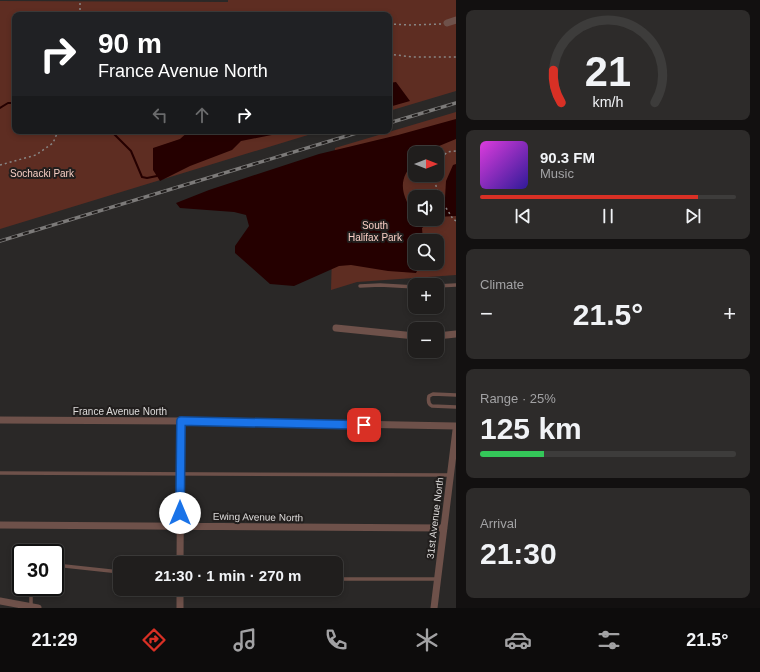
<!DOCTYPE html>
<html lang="en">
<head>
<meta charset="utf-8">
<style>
  body { margin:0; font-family:Arial,sans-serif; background:#2d2b2a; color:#f1f3f6; height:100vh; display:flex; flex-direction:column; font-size:15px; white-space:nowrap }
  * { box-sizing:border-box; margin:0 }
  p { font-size:13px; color:#a2a2a4 }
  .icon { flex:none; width:22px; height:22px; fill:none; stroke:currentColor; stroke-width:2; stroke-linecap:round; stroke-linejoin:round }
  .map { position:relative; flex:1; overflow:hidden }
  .details { display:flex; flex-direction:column; gap:10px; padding:10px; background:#121010; width:304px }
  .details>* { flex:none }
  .hud { position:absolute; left:12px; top:12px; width:380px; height:122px; border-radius:8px; box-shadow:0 2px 6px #0003,0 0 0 1px #3d3c3b; background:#202124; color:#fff; overflow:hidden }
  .needle { width:26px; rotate:90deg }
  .fabs { position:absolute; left:408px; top:146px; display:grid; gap:8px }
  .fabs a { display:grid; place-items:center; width:36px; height:36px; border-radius:8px; background:#201e1d; box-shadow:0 2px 6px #0003,0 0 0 1px #3d3c3b; font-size:20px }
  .speed { position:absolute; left:12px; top:544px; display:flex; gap:8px; font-size:20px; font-weight:700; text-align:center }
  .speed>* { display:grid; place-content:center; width:52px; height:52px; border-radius:50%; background:#201e1d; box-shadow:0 2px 6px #0003,0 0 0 1px #3d3c3b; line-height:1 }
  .speed .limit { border:2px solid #111; border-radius:6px; background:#fff; color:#111 }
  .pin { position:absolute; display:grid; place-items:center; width:34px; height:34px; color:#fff; margin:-17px; border-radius:8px; box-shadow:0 2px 6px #0006 }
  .me { position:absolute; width:44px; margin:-22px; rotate:0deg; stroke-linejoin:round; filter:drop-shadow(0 0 3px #0008) }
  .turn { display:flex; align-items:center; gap:14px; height:84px; padding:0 20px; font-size:18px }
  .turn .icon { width:52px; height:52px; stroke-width:2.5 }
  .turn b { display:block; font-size:28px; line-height:34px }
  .lanes { display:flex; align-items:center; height:38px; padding:0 20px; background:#0003; justify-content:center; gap:20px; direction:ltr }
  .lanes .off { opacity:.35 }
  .big { font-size:30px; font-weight:800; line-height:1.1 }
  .details .card { flex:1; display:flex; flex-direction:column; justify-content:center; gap:6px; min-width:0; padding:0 14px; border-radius:8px; background:#2d2b2a }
  .details .dial { align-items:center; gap:0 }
  .dial svg { height:104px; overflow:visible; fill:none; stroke:#3d3c3b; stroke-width:7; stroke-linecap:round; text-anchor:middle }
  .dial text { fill:#f1f3f6; stroke:none }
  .song { display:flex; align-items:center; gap:12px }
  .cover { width:48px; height:48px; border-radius:6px; background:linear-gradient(135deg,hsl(300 70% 55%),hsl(250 70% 35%)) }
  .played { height:4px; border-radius:2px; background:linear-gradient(90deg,#d93025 85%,#3d3c3b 85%) }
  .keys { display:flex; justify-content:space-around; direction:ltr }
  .heat { display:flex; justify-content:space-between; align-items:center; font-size:22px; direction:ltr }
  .charge { height:6px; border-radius:3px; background:linear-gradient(90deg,#34c759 25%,#3d3c3b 0) }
  .trip { position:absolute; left:113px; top:556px; width:230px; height:40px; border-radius:8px; background:#201e1d; box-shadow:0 2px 6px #0003,0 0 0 1px #3d3c3b; font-weight:800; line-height:40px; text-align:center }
  .tabs { display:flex; height:64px; justify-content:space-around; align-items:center; background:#0d0c0c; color:#a2a2a4 }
  .tabs .icon { width:28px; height:28px }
  .tabs .active { color:#d93025 }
  .tabs b { font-size:18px; color:#f1f3f6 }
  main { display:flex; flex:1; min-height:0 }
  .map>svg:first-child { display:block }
  .green { fill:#5e2d22; fill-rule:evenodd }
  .water { fill:#250000 }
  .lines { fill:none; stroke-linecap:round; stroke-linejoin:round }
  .stream { stroke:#250000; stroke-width:2 }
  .path { stroke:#898786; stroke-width:1.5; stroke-dasharray:2 3; stroke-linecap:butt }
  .lane { stroke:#6e514a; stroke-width:3.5 }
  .street { stroke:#6e514a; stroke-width:7 }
  .rail-casing { stroke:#7c7a79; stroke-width:3.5 }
  .rail { stroke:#211e1d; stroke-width:2; stroke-dasharray:6; stroke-linecap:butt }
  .route-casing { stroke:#114b97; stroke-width:10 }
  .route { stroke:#1a73e8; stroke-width:7 }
  .labels { text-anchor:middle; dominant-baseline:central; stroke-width:4; stroke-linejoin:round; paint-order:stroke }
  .park-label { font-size:10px; fill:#f6cdc3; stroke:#211e1d }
  .street-label { font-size:10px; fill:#dedcdb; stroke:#211e1d }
</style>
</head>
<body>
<main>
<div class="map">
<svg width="456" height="608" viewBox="0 0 456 608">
  <rect width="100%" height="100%" fill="#2a2827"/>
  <!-- green -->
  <path class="green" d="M228 0H456V91L389 111V15H15V131H321L0 229V1L228 2Z
    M456 112V275L357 282 331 290 335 148ZM415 153H437V175H415ZM415 197H437V219H415ZM415 241H437V263H415Z"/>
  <!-- water -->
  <path class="water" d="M396 82 410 101 389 107V83Z
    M456 119V139L422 153H415V161C403 174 399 185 407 202 410 210 415 209 415 219H434L422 228 423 241H415V263H421L416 273 388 271 351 265 339 266 294 286 270 284 235 253V246L249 226 246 215 234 212 180 208 176 203 209 190 319 154 398 135Z
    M189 131H292L241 141 232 150 190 166 160 181 153 170V148L180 139Z
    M456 164V216L437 217V205L445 198 446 181 453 165Z"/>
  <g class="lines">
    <!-- stream -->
    <path class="stream" d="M0 108 8 103H15
      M111 131 131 151 142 177 147 178 157 176"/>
    <!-- path -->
    <path class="path" d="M80 15V0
      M389 24 409 25 441 24
      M389 54 412 57H456
      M0 165 36 155 53 143 58 131
      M437 167 440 160 447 152 456 151
      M435 175C434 191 445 206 453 219L456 221"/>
    <!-- lane -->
    <path class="lane" d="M360 286 380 285 415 287
      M437 286 456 285
      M456 395 433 394 429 396C428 400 428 404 432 406L456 407
      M0 473 450 475
      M55 565 120 572
      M336 579H437
      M31 607V587"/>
    <!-- street -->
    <path class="street" d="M447 23 456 20
      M336 328 415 336
      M437 336 456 334
      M0 420 181 421 456 426
      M0 525 444 528
      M180 563 181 421
      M0 601 38 608
      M180 608V589
      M434 608 456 430"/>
    <defs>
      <path id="rail" d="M389 123 456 103
        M0 241 363 131"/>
    </defs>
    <!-- rail casing -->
    <use href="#rail" class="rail-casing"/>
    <!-- rail -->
    <use href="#rail" class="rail"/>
  </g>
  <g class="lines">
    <defs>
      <path id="route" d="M180 513 181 421 364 425"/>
    </defs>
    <!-- route casing -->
    <use href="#route" class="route-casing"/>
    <!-- route -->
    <use href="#route" class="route"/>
  </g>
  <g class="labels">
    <!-- park labels -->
    <g class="park-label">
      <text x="42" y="173">Sochacki Park</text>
      <text x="375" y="225">South<tspan x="375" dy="12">Halifax Park</tspan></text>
    </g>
    <!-- street labels -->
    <g class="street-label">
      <text x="120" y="411">France Avenue North</text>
      <text transform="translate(258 517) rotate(1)">Ewing Avenue North</text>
      <text transform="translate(435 518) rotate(-83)">31st Avenue North</text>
    </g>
  </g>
</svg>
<div class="fabs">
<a><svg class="needle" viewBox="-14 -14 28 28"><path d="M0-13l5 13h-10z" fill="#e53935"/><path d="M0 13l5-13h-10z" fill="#a2a2a4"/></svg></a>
<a><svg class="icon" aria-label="sound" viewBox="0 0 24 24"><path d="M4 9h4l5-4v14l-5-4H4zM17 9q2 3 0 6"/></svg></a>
<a><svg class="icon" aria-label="search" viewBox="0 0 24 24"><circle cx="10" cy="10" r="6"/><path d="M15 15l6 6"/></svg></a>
<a>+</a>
<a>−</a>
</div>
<div class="speed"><div class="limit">30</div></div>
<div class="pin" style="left:364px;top:425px;background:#d93025"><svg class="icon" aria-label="arrive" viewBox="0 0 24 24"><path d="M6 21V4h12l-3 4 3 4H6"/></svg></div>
<svg class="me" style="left:180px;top:513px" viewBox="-20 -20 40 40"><circle r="19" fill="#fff"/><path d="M0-13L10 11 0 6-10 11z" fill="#1a73e8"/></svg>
<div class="trip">21:30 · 1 min · 270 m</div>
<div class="hud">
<div class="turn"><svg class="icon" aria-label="right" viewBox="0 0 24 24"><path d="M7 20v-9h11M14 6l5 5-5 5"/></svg><div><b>90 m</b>France Avenue North</div></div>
<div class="lanes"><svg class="icon off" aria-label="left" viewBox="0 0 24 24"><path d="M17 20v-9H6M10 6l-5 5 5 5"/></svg><svg class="icon off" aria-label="ahead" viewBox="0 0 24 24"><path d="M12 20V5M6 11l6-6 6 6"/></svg><svg class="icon" aria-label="right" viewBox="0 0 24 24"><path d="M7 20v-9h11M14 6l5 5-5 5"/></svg></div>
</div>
</div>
<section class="details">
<div class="card dial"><svg viewBox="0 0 100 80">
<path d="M14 69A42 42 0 1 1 86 69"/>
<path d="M14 69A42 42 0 0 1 8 44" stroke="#d93025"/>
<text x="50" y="56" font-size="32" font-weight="700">21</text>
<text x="50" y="72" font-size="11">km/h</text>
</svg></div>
<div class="card">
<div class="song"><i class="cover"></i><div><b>90.3 FM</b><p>Music</p></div></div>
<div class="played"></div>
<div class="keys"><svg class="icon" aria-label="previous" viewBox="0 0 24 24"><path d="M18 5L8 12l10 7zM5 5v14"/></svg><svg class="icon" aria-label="pause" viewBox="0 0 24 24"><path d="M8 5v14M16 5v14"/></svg><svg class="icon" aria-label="next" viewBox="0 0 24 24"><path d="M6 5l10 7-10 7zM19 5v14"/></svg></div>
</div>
<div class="card"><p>Climate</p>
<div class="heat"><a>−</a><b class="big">21.5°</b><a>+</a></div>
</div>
<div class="card"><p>Range · 25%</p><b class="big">125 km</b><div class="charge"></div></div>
<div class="card"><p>Arrival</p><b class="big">21:30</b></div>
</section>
</main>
<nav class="tabs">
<b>21:29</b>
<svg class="icon active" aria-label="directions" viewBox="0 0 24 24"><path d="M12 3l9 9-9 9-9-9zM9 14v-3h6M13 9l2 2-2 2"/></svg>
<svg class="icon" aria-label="music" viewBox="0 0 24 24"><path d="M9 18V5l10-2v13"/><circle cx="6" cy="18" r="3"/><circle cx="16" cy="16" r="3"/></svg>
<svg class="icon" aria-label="phone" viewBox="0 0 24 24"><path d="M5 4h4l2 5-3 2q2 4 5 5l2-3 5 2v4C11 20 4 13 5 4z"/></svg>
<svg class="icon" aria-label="climate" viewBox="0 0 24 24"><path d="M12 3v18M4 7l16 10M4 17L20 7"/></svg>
<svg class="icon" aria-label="car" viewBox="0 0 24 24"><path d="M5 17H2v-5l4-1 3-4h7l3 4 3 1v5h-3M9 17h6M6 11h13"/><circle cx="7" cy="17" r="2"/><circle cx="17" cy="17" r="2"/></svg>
<svg class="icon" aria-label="filters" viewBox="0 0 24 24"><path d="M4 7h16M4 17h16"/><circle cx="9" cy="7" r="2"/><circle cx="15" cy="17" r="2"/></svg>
<b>21.5°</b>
</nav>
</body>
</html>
